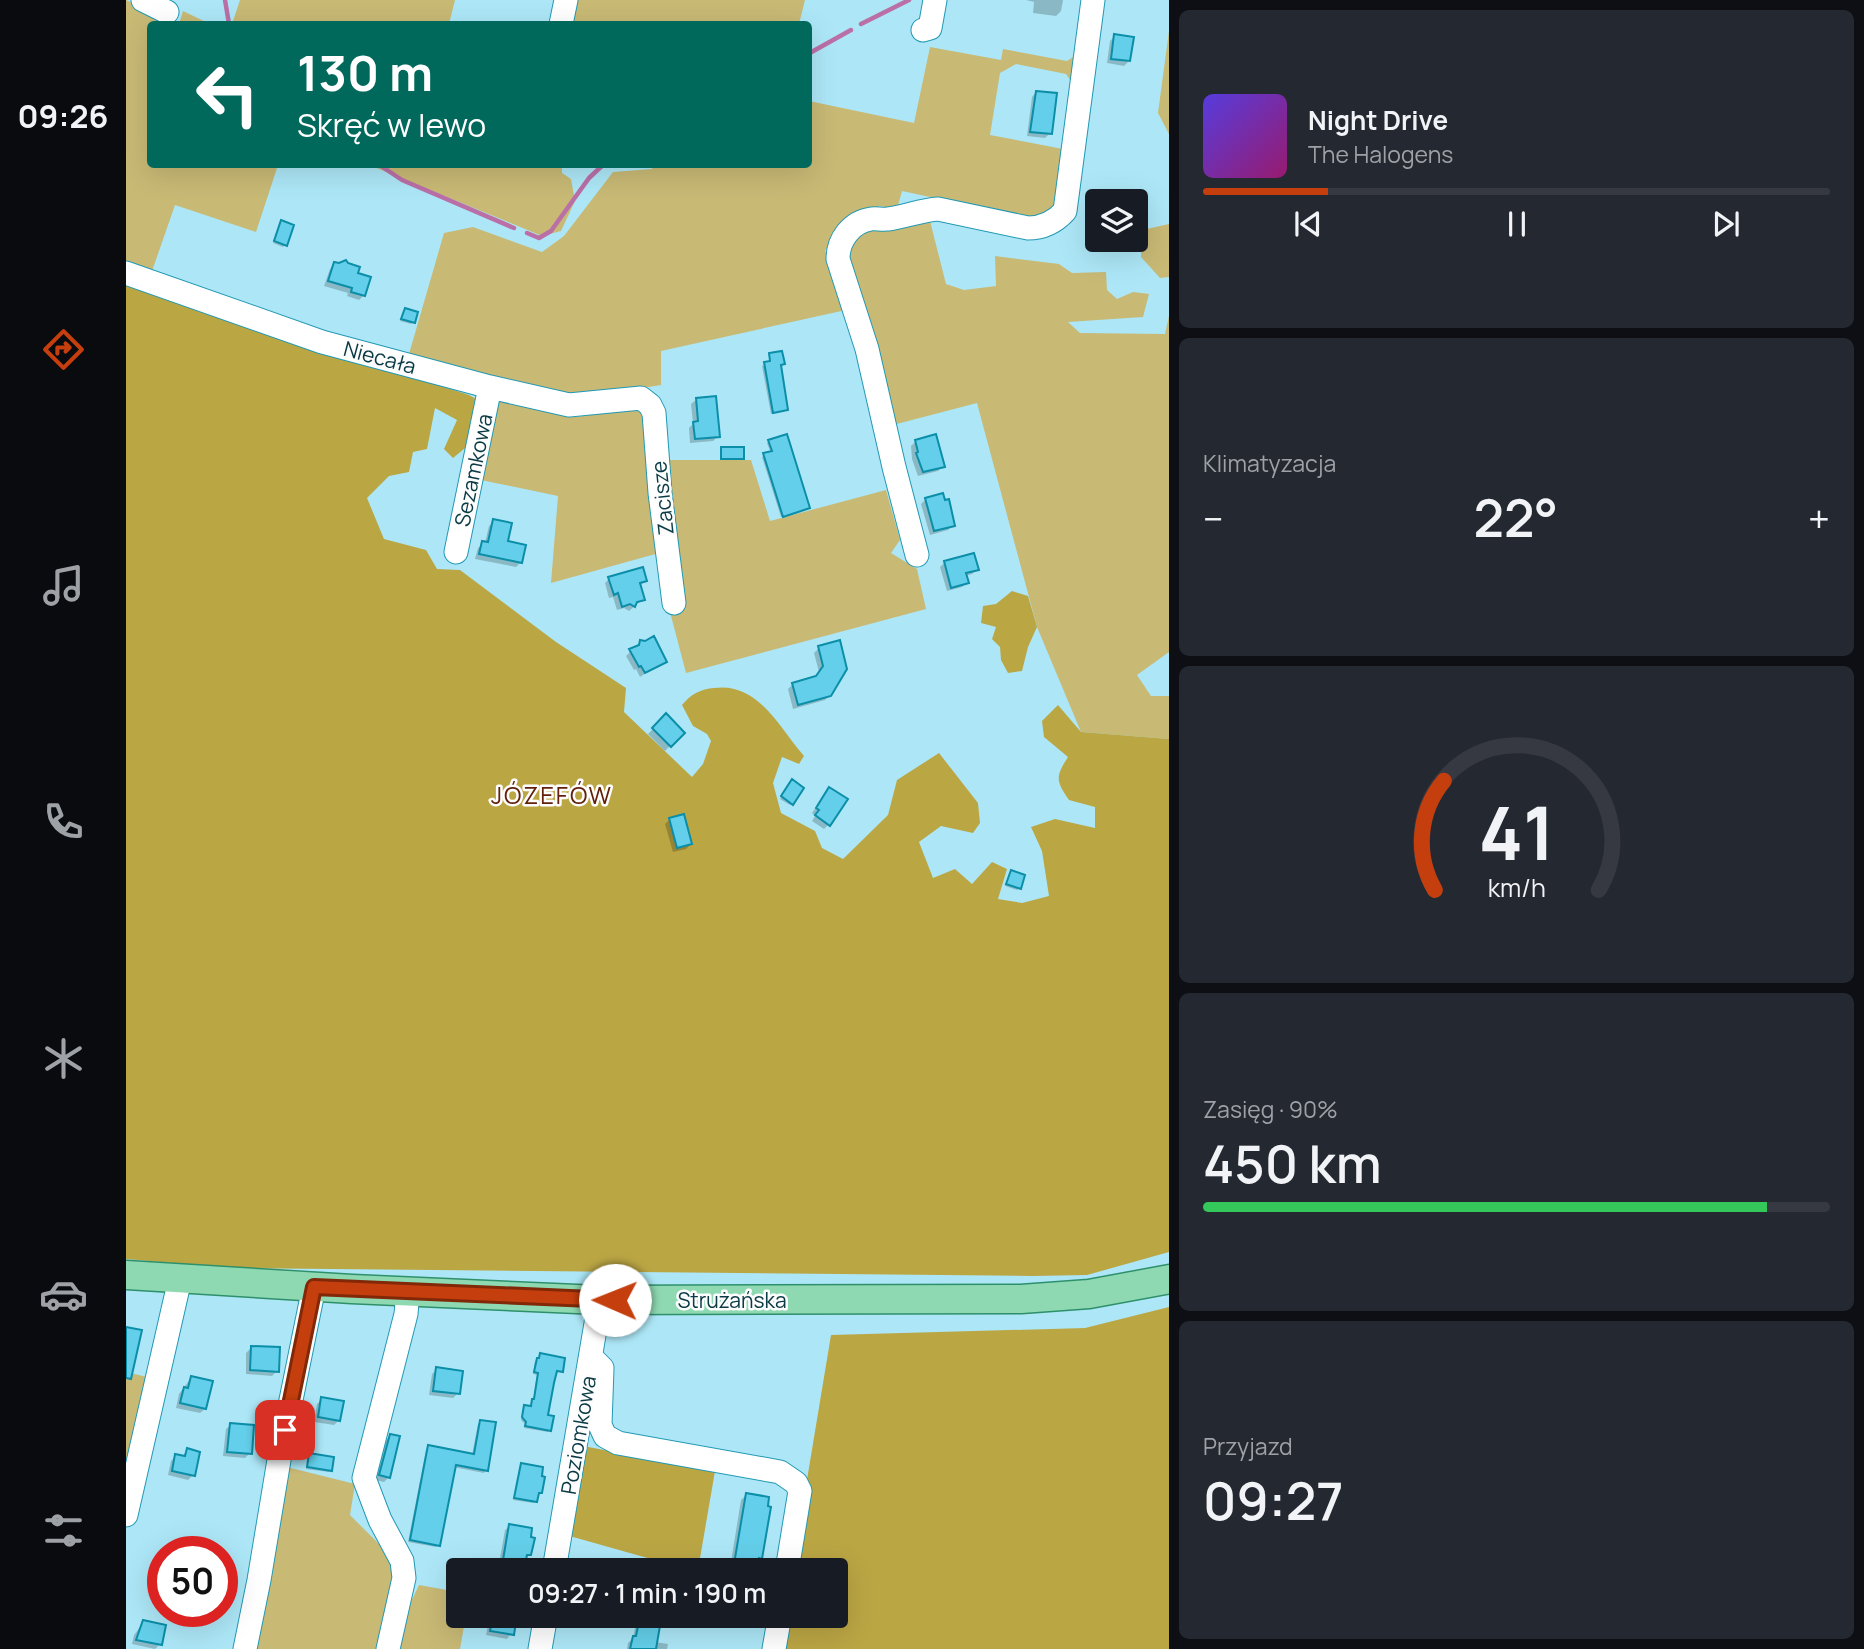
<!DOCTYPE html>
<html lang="pl">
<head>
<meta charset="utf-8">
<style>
  body { margin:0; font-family:Manrope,sans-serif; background:#242831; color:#f1f3f6; height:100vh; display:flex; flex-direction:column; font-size:26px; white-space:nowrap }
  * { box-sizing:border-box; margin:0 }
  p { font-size:23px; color:#9ea1a6 }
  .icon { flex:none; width:38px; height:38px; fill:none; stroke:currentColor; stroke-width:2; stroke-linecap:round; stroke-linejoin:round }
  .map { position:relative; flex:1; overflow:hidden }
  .side { display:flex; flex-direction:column; gap:10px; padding:10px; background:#0d0f14; width:695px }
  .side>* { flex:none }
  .top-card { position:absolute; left:21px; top:21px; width:665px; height:147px; border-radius:7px; box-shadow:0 7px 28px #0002; background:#00695c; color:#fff; overflow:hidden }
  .buttons { position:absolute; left:959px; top:189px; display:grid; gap:14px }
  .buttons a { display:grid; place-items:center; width:63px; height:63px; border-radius:7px; background:#171b24; box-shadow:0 7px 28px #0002; font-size:35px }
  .speed { position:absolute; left:21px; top:1536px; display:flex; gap:14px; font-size:35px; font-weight:700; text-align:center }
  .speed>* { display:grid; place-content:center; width:91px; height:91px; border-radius:50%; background:#171b24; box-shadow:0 7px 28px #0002; line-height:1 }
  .speed .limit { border:10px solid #d22; background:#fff; color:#111 }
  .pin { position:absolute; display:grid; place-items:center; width:60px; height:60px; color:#fff; margin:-30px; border-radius:14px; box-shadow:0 4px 10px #0006 }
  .me { position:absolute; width:77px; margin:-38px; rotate:271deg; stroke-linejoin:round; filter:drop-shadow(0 0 5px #0008) }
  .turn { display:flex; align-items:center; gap:24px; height:147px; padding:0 35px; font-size:32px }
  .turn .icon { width:91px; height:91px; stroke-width:2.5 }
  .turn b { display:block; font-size:49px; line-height:60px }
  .big { font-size:52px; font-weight:600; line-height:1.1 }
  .side .widget { flex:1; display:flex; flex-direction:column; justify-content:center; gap:10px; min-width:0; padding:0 24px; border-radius:10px; background:#242831 }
  .side .dial { align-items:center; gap:0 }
  .dial svg { height:182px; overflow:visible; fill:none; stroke:#363941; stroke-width:7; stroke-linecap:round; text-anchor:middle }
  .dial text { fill:#f1f3f6; stroke:none }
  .song { display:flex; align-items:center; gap:21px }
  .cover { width:84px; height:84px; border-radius:10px; background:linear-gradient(135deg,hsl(250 70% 55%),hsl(320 70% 35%)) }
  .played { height:7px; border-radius:4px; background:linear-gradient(90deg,#c53e0d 20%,#363941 20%) }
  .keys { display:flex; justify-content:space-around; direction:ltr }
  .heat { display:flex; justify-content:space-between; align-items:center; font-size:38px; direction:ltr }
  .charge { height:10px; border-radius:5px; background:linear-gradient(90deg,#34c759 90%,#363941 0) }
  .trip { position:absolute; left:320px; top:1558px; width:402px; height:70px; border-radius:7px; background:#171b24; box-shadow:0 7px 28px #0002; font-weight:600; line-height:70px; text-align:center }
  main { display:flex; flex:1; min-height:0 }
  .menu { display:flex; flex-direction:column; width:126px; justify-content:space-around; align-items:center; background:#090b0e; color:#9ea1a6 }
  .menu .icon { width:49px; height:49px }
  .menu .current { color:#c53e0d }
  .menu b { font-size:32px; color:#f1f3f6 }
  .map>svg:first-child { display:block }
  .green { fill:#c8b975 }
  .forest { fill:#bba644 }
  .shadow { fill:#0003 }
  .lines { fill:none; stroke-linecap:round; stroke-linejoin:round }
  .stream { stroke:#ba6fa7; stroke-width:4.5 }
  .building { fill:#64cfea; stroke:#0b8ea8; stroke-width:2 }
  .minor-casing { stroke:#2299b3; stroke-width:25 }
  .major-casing { stroke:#2e906b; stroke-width:31 }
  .minor { stroke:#fff; stroke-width:23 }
  .major { stroke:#8ed9b2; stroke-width:28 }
  .route-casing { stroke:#802808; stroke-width:18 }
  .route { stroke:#c53e0d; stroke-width:12 }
  .labels { text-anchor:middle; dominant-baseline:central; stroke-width:5; stroke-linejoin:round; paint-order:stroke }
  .street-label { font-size:21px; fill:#093a45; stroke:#fdfdfd }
  .quarter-label { font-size:24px; letter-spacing:2px; fill:#62200c; stroke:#fdfdfd }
</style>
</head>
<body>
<main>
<nav class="menu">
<b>09:26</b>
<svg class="icon current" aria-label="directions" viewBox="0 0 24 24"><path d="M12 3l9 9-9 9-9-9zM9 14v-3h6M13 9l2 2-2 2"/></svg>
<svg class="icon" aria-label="music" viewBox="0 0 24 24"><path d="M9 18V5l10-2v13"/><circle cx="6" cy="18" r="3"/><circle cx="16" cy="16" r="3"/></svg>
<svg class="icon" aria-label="phone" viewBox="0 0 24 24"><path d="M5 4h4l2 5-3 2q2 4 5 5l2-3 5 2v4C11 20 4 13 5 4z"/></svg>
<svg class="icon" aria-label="climate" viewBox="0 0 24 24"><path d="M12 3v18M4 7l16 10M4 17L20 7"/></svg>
<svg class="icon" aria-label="car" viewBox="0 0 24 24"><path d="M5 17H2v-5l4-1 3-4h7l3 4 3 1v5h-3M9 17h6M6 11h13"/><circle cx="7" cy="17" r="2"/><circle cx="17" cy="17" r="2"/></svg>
<svg class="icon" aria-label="filters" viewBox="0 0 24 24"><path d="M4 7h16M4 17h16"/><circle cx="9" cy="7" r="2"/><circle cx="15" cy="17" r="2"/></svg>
</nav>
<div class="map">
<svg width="1044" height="1649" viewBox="0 0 1044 1649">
  <rect width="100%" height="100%" fill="#ade7f7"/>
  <!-- green -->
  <path class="green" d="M0 0 53 24 57 11 84 24H24V164L152 165 130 232 49 205 25 274 0 265Z
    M114 0H329L323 24H106Z
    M452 0H679L673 24H446Z
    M1043 31 1044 134H1043L1032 113Z
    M804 47 875 60 877 49 941 61 950 55 946 83 940 74 890 64 874 73 864 135 937 149 930 210 916 221 776 191 771 209 753 206 713 228 699 251 705 259 720 310 535 351V385L453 398 283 354 318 233 347 227 416 252 438 236 487 172 526 169 528 164H682L683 101 788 123Z
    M243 165H436V173L445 179 449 201 435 231 416 236Z
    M803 217 820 284 838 290 870 286 869 256 933 264 946 273 980 272 981 290 991 299 1007 292 1023 294 1017 317 942 322 954 333 1039 334 1043 316V652L1011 675 1025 696H1043V739L955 732 911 627 851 403 763 426 718 252 728 233Z
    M1043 224V277L1034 278 1015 257 1016 230Z
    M381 397 450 417 515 408 523 415 533 553 425 583 432 496 355 480 371 404Z
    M539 460H625L644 521 760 490 774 540 765 553 791 569 800 609 560 673 544 612Z
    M0 1372 21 1377 0 1468Z
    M157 1466 229 1484 224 1515 270 1561 257 1649H125Z
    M293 1585 332 1592V1615H340L334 1649H268L274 1625Z"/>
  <!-- forest -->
  <path class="forest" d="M0 285 343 395 363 406 355 435 327 458 318 449 331 420 309 408 301 449 287 452 283 472 263 476 241 498 258 539 300 550 311 569 334 570 430 642 500 688 498 712 566 777 577 764 585 741 581 734 567 726 556 705C565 694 575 689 588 688 633 682 653 728 678 756L673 764 656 757 647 783 655 813 689 831 696 848 717 859 762 815 771 780 813 753 852 803 854 823 847 833 815 826 793 842 807 878 829 869 846 884 866 862 881 869 872 899 896 903 923 896 916 851 905 827 929 819 969 828V807L943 800C930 781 929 777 942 757L918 737 916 721 932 705 955 732 1043 739V1252L961 1275 906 1276 105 1268 0 1259Z
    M886 591 902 596 911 627 902 647 896 671 882 673 875 660 874 647 866 639 870 627 855 623 857 606 870 604Z
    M1043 1307V1649H658L661 1615H710V1570H666L705 1335 959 1328Z
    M457 1446 589 1471 572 1570H564L440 1535Z"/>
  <!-- shadow -->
  <path class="shadow" d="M900 0H937L935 11 930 16 907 13 908 2Z
    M989 36 1003 61 998 66 981 63 984 41Z
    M910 92 924 133 919 138 901 136 906 97Z
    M154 224 159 245 157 247 147 243Z
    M208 264 230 274 238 295 233 300 221 296 222 293 198 286 204 269Z
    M279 310 287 322 285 324 274 321Z
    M644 354 657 364 655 366 660 410 645 414 636 366 643 363Z
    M570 400 592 436 587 441 564 443 563 428 567 424 565 404Z
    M643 441 682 507 681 509 655 517 636 457 645 453 641 443Z
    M790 441 817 466 812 471 792 476 786 459 785 446Z
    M596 449 617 458 615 460H594Z
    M800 499 827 525 822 530 804 535 795 504Z
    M368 521 395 562 390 567 349 559 352 548 359 543 363 526Z
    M819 562 851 570 846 574 839 576 841 583 836 587 821 591 814 567Z
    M483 579 519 581 514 586 517 599 503 611 498 608 491 610 487 597 483 598 479 583Z
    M514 642 539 661 514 677 510 669 508 670 500 656Z
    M693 648 704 695 699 700 667 709 662 689 667 684 689 678 693 672 688 653Z
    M540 716 557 733 539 751 522 734Z
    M664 783 666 803 664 805 654 799Z
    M703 789V824L698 829 686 821 689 816 686 813Z
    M544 819 565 844 560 849 547 852 539 824Z
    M885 872 893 888 891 890 879 886Z
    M125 1348 151 1371 146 1376 120 1374V1353Z
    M415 1355 435 1371 429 1372 420 1416 423 1430 422 1432 398 1428 399 1424 395 1420 397 1409 404 1408 407 1400 411 1375 407 1374 409 1361Z
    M311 1369 332 1393 327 1398 303 1395 306 1374Z
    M65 1378 79 1409 74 1413 50 1408 53 1394Z
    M196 1399 213 1420 208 1425 188 1422 191 1404Z
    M355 1422 360 1470 358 1473 327 1467 313 1545 310 1547 282 1542 300 1450 303 1447 346 1455 352 1424Z
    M105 1425 124 1453 119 1458 97 1456 100 1429Z
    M264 1436 263 1477 258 1482 249 1480 259 1441Z
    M61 1450 67 1475 62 1480 42 1475 45 1461 50 1456 56 1458Z
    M183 1455 205 1470 203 1472 180 1469Z
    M395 1465 410 1501 407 1503 387 1500Z
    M620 1495 634 1558 627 1570 604 1568 615 1500Z
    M384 1526 404 1554 393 1568 373 1564 379 1530Z
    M364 1615H392L391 1626 381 1639 360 1635Z
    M515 1618 529 1642 542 1644 541 1649H501L502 1643 507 1638 510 1623Z
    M18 1622 34 1644 29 1649 6 1644 8 1635Z"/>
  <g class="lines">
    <!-- stream -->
    <path class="stream" d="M99 0 103 24
      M735 24 783 0
      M682 54 725 30
      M252 164 276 180 388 228
      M401 233 413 238 425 231 463 178 478 164"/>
  </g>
  <!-- building -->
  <path class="building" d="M988 34 1008 37 1004 61 985 59Z
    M910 91 931 93 926 134 904 132Z
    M155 220 168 225 161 246 148 241Z
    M220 260 222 263 234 267 232 273 245 277 239 296 225 292 226 288 202 281 208 262 213 263Z
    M279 308 292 312 289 323 275 319Z
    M656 351 659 364 655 365 662 410 647 413 638 362 644 361 643 353Z
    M590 396 594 437 569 439 567 422 572 421 570 398Z
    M661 434 684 508 657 517 637 453 646 451 642 440Z
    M810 434 819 467 797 472 790 453 792 452 789 440Z
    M595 447H618V459H595Z
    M817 493 819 500 823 499 829 526 808 531 799 498Z
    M367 519 386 523 382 541 400 545 396 563 353 554 356 541 362 542Z
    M848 553 853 570 840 573 843 583 825 588 818 561Z
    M517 567 521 581 514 583 519 600 511 602 509 607 504 604 496 607 492 593 488 595 482 577Z
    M528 636 541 662 519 673 515 666 513 667 503 649 513 645 514 640 519 641Z
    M714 640 721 669 705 696 672 705 666 683 690 676 697 666 692 646Z
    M540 713 559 733 545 747 526 728Z
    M666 779 678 788 667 805 655 796Z
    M703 787 722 799 704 826 689 815 693 810 690 808Z
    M558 814 566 844 551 848 543 818Z
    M885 870 899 875 895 889 880 884Z
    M0 1327 16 1330 5 1379 0 1378Z
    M125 1346 154 1347 153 1372 124 1370Z
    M414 1353 439 1358 437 1372 431 1371 428 1383 422 1415 428 1416 425 1431 399 1426 400 1422 396 1417 398 1405 405 1406 406 1399H408L412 1373 408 1372 411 1358H413Z
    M310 1367 337 1371 334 1394 307 1391Z
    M65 1376 87 1381 80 1409 54 1403 58 1387 62 1388Z
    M195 1397 218 1401 214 1421 192 1417Z
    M354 1420 370 1422 362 1471 330 1465 314 1546 284 1540 302 1445 348 1454Z
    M104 1423 128 1425 126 1454 101 1452Z
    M264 1434 274 1436 264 1478 253 1475Z
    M61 1448 74 1452 69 1476 46 1471 49 1454 59 1456Z
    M183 1453 208 1457 206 1471 181 1467Z
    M395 1463 417 1467 416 1476 419 1477 416 1493H413L411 1502 388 1498Z
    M620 1493 643 1497 642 1506 645 1507 642 1524 636 1559 633 1558 631 1567 608 1564Z
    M383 1524 406 1528 405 1537 409 1538 405 1555H401L399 1564 377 1560Z
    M367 1615H391L388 1635 364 1631Z
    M514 1616 535 1620 530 1649H504L507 1636H510Z
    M17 1620 40 1625 36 1645 10 1640Z"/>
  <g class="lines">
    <defs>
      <path id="minor" d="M17 0 41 12
        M435 24 440 0
        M797 30 804 28 809 0
        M0 273 196 342 364 387 443 405 515 398 524 405 528 413 534 493 548 603
        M330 552 364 387
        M791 555 768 467 741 349 712 259C712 240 725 222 745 219 750 218 756 220 762 219 779 217 795 210 812 209L902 228C918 228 929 222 939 211L967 0
        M465 1357 476 1368 474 1425 479 1436 492 1443 654 1472 670 1483 674 1491 661 1570
        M0 1515 54 1279
        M428 1570 474 1300
        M119 1649 133 1580 154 1454 188 1287
        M262 1649 278 1578 276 1561 254 1520 238 1478 280 1314 282 1291
        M414 1649 420 1615
        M648 1649 654 1615"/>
      <path id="major" d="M0 1275 226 1289 474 1300 895 1299 963 1294 1044 1279"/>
    </defs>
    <!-- minor casing -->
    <use href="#minor" class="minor-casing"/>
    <!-- major casing -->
    <use href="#major" class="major-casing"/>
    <!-- minor -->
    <use href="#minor" class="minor"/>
    <!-- major -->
    <use href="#major" class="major"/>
  </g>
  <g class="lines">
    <defs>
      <path id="route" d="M159 1430 188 1287 489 1300"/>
    </defs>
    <!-- route casing -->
    <use href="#route" class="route-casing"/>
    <!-- route -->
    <use href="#route" class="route"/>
  </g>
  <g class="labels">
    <!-- street labels -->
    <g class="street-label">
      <text transform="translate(254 357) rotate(15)">Niecała</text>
      <text transform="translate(347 470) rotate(-78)">Sezamkowa</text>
      <text transform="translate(536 498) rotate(-96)">Zacisze</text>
      <text x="606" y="1300">Strużańska</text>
      <text transform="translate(452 1435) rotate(-80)">Poziomkowa</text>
    </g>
    <!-- quarter labels -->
    <g class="quarter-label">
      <text x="426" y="794">JÓZEFÓW</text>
    </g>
  </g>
</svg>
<div class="buttons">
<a><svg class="icon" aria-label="layers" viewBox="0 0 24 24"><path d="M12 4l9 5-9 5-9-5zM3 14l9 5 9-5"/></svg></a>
</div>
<div class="speed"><div class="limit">50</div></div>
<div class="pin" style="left:159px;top:1430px;background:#d93025"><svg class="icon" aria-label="arrive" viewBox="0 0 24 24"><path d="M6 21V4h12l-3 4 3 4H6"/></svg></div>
<svg class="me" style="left:489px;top:1300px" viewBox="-20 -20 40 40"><circle r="19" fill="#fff"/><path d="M0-13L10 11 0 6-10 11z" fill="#c53e0d"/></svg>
<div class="trip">09:27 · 1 min · 190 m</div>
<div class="top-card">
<div class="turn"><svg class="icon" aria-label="left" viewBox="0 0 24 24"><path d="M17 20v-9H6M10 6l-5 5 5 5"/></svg><div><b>130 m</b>Skręć w lewo</div></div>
</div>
</div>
<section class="side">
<div class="widget">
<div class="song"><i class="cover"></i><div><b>Night Drive</b><p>The Halogens</p></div></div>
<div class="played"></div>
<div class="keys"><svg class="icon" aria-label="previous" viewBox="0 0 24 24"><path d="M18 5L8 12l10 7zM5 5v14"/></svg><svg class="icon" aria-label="pause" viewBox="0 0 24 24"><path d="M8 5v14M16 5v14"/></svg><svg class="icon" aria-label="next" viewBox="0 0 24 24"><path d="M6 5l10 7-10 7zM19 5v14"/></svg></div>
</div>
<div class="widget"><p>Klimatyzacja</p>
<div class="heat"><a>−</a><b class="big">22°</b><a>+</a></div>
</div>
<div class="widget dial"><svg viewBox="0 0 100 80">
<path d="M14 69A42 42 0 1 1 86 69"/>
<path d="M14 69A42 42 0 0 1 18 21" stroke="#c53e0d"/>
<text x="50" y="56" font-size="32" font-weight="700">41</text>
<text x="50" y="72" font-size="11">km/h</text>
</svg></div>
<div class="widget"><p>Zasięg · 90%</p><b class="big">450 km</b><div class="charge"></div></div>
<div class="widget"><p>Przyjazd</p><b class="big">09:27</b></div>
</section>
</main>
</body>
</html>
